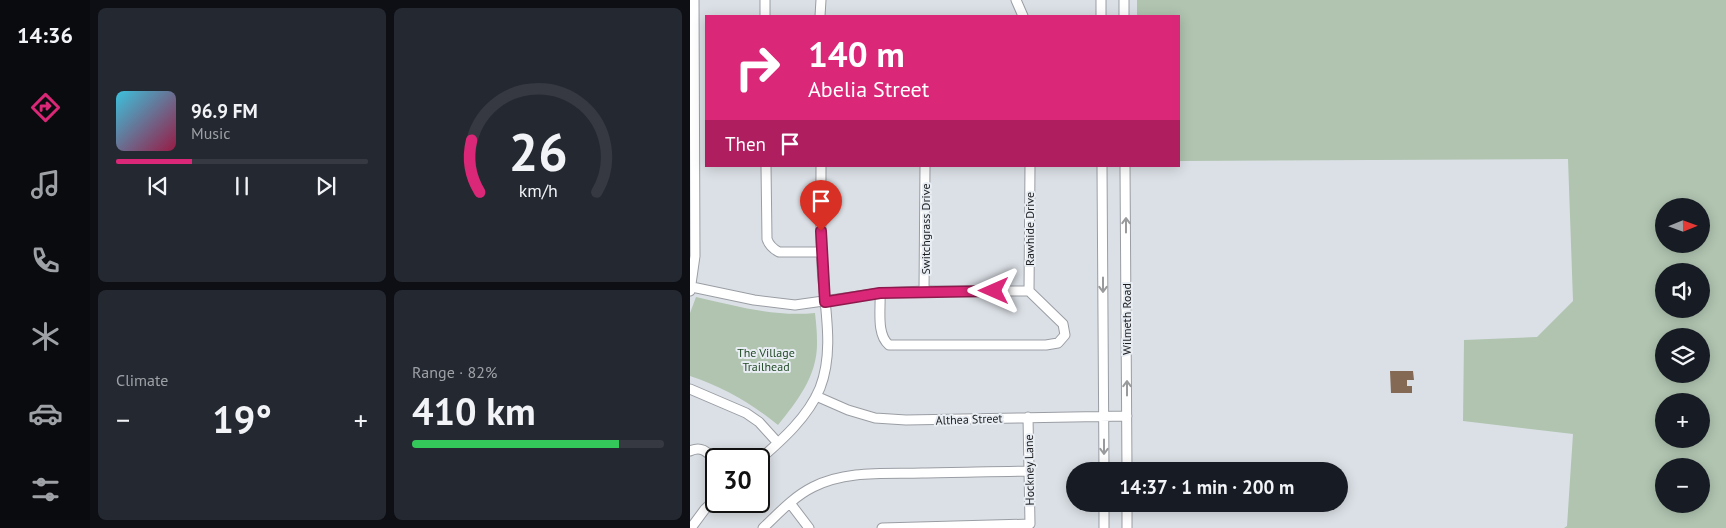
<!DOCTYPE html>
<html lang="en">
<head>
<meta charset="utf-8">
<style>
  body { margin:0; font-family:"PT Sans",sans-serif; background:#242831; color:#f1f3f6; height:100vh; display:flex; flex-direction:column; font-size:19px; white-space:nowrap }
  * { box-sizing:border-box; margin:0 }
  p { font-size:16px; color:#9ea1a6 }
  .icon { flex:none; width:28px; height:28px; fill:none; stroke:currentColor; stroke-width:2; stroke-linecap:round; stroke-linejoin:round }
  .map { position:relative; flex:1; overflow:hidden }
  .side { display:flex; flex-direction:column; gap:8px; padding:8px; background:#0d0f14; width:600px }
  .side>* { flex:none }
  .hud { position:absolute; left:15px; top:15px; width:475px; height:152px; border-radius:0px; box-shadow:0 2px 12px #0003; background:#db2777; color:#fff; overflow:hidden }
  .needle { width:32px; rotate:89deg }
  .controls { position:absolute; left:965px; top:198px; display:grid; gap:10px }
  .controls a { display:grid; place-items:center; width:55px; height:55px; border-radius:50%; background:#171b24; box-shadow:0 2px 12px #0003; font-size:25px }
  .speed { position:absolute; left:15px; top:448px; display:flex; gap:10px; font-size:25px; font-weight:700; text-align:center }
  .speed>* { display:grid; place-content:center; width:65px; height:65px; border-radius:50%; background:#171b24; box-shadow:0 2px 12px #0003; line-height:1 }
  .speed .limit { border:2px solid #111; border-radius:8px; background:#fff; color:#111 }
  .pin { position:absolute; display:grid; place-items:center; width:42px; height:42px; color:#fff; margin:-51px -21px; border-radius:50% 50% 50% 0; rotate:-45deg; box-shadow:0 0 5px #0007 }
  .pin .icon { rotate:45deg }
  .me { position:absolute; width:55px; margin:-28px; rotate:270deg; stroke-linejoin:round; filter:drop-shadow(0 0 4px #0008) }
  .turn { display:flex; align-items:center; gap:18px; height:105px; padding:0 20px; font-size:22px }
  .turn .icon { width:65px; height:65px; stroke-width:2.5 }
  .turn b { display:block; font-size:35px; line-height:42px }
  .then { display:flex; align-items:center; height:48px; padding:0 20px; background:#0003; gap:10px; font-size:19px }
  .big { font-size:38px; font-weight:700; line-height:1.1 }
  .side .card { flex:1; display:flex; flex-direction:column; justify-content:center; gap:8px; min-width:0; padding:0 18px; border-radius:8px; background:#242831 }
  .side .dial { align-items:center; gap:0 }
  .dial svg { height:130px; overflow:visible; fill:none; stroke:#363941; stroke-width:7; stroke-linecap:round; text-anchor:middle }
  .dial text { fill:#f1f3f6; stroke:none }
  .song { display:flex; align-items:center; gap:15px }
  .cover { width:60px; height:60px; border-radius:8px; background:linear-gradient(135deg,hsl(190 70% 55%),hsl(340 70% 35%)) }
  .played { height:5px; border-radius:2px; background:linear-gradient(90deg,#db2777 30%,#363941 30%) }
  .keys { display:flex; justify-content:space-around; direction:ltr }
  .heat { display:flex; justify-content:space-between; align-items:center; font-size:28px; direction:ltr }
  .charge { height:8px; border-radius:4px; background:linear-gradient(90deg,#34c759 82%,#363941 0) }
  .side .tiles { flex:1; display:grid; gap:8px; grid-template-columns:repeat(2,1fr) }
  .trip { position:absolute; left:376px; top:462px; width:282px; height:50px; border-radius:25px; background:#171b24; box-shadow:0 2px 12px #0003; font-weight:700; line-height:50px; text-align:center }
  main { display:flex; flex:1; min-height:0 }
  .tab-bar { display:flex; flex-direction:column; width:90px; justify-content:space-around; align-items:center; background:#090b0e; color:#9ea1a6 }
  .tab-bar .icon { width:35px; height:35px }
  .tab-bar .on { color:#db2777 }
  .tab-bar b { font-size:22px; color:#f1f3f6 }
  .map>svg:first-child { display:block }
  .green { fill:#b0c4b0; fill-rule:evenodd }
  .building { fill:#846a55 }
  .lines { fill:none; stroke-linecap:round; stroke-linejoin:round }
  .minor-casing { stroke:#9a9ea4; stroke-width:11 }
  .minor { stroke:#fff; stroke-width:9 }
  .oneway { stroke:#999a9b }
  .route-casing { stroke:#8e194d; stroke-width:12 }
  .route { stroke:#db2777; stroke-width:9 }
  .labels { text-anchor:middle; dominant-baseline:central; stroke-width:4; stroke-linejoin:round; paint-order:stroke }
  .street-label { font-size:12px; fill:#1c1e20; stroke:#e8edf3 }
  .park-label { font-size:12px; fill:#214925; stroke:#e8edf3 }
</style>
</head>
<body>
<main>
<nav class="tab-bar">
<b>14:36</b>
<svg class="icon on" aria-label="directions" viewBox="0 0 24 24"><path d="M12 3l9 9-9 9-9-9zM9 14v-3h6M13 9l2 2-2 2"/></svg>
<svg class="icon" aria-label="music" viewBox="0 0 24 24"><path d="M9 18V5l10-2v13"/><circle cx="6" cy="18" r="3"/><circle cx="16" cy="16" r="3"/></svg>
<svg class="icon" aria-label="phone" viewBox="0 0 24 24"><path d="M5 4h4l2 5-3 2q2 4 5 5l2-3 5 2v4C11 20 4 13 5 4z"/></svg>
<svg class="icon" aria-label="climate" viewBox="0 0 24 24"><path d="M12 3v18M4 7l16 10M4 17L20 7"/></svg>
<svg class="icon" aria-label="car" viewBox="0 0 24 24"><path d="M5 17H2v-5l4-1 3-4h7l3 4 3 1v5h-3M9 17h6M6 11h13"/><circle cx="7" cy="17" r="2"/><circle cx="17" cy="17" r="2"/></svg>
<svg class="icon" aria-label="filters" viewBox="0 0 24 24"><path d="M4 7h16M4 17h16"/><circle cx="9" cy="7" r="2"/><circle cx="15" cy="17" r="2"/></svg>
</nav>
<section class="side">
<div class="tiles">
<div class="card">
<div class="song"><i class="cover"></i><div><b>96.9 FM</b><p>Music</p></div></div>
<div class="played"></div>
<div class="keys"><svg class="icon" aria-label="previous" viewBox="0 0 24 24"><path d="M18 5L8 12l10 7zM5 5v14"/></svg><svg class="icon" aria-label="pause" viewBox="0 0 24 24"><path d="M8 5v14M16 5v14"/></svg><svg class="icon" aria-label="next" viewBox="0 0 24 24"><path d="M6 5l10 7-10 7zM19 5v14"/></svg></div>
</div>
<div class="card dial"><svg viewBox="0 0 100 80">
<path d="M14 69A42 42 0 1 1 86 69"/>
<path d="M14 69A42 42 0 0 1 9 37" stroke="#db2777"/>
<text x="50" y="56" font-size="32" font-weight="700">26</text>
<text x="50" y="72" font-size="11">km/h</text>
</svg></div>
<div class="card"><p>Climate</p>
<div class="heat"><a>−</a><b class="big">19°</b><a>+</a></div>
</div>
<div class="card"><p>Range · 82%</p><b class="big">410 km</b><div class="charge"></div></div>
</div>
</section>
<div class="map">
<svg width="1036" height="528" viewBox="0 0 1036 528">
  <rect width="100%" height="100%" fill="#dbe0e6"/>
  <!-- green -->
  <path class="green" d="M447 0H1036V528H874L877 526 883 434 773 421 774 340 847 337 883 301 878 159 489 161V16H447ZM974 206H1011V244H974ZM974 271H1011V309H974ZM974 336H1011V374H974ZM974 401H1011V439H974ZM974 466H1011V504H974Z
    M6 297C46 306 84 317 125 313 126 322 127 332 127 341 128 375 108 400 88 425 61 403 33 387 0 376V313Z"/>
  <!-- building -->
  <path class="building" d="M700 371H723L724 380H717V386H722V393H701Z"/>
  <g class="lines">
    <defs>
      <path id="minor" d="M75 0V16
        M326 0 333 16
        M411 0V16
        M434 0V16
        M130 16 131 0
        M76 166 77 239C79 245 83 249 89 252H132
        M412 166 414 471
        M435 166 437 471
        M2 287 64 300 105 305 190 293 234 291H339
        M0 291 5 256 4 0
        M234 291 235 166
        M339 291 340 166
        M190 293C191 309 186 334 199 345H356L368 343 375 335 373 324 339 291
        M0 389 56 413 69 422 88 443
        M126 396 158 410 185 418 216 420 437 416
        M0 451C12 445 18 453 26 461
        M69 460C92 440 118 417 130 388 145 350 134 305 132 266 130 233 131 199 131 166
        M100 503 119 528
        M414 504V528
        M437 504V528
        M1 528 15 509 26 499
        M73 528C88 514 103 497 123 487 156 470 196 474 232 473 267 472 303 472 339 471
        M192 528 340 524 338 417"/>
    </defs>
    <!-- minor casing -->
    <use href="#minor" class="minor-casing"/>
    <!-- minor -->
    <use href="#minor" class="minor"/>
  </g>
  <!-- one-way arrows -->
  <defs><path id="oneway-shaft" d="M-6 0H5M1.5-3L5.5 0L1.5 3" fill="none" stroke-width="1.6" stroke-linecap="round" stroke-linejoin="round" transform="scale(1.25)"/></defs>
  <g class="oneway">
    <use href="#oneway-shaft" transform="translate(436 225) rotate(-90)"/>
    <use href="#oneway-shaft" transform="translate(413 285) rotate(90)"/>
    <use href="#oneway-shaft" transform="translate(437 388) rotate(-90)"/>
    <use href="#oneway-shaft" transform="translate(414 447) rotate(90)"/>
  </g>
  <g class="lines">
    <defs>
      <path id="route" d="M131 231 135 302 190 293 304 291"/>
    </defs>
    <!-- route casing -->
    <use href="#route" class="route-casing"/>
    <!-- route -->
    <use href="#route" class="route"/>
  </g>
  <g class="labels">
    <!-- street labels -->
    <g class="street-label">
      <text transform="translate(235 229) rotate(-90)">Switchgrass Drive</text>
      <text transform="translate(339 229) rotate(-90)">Rawhide Drive</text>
      <text transform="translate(436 319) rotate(-90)">Wilmeth Road</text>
      <text transform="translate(279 419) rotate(-2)">Althea Street</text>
      <text transform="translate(339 470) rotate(-91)">Hockney Lane</text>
    </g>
    <!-- park labels -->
    <g class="park-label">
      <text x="76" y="352">The Village<tspan x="76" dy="14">Trailhead</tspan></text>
    </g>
  </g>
</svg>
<div class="controls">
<a><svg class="needle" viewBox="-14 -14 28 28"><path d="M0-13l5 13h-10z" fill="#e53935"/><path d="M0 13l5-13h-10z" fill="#9ea1a6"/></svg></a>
<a><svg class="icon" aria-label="sound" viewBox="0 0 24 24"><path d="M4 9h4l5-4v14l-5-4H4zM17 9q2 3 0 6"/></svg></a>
<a><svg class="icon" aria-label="layers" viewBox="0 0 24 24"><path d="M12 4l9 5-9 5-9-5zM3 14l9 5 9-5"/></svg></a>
<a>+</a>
<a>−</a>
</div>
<div class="speed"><div class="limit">30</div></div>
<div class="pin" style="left:131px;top:231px;background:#d93025"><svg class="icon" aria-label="arrive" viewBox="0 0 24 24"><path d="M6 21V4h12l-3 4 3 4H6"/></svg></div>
<svg class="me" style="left:304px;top:291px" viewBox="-20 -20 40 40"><path d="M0-17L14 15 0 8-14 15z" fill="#db2777" stroke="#fff" stroke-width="4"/></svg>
<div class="trip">14:37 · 1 min · 200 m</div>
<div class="hud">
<div class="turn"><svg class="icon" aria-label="right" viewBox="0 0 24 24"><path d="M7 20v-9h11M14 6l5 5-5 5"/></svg><div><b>140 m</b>Abelia Street</div></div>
<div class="then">Then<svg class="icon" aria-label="arrive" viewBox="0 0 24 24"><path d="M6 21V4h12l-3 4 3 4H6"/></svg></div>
</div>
</div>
</main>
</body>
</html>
